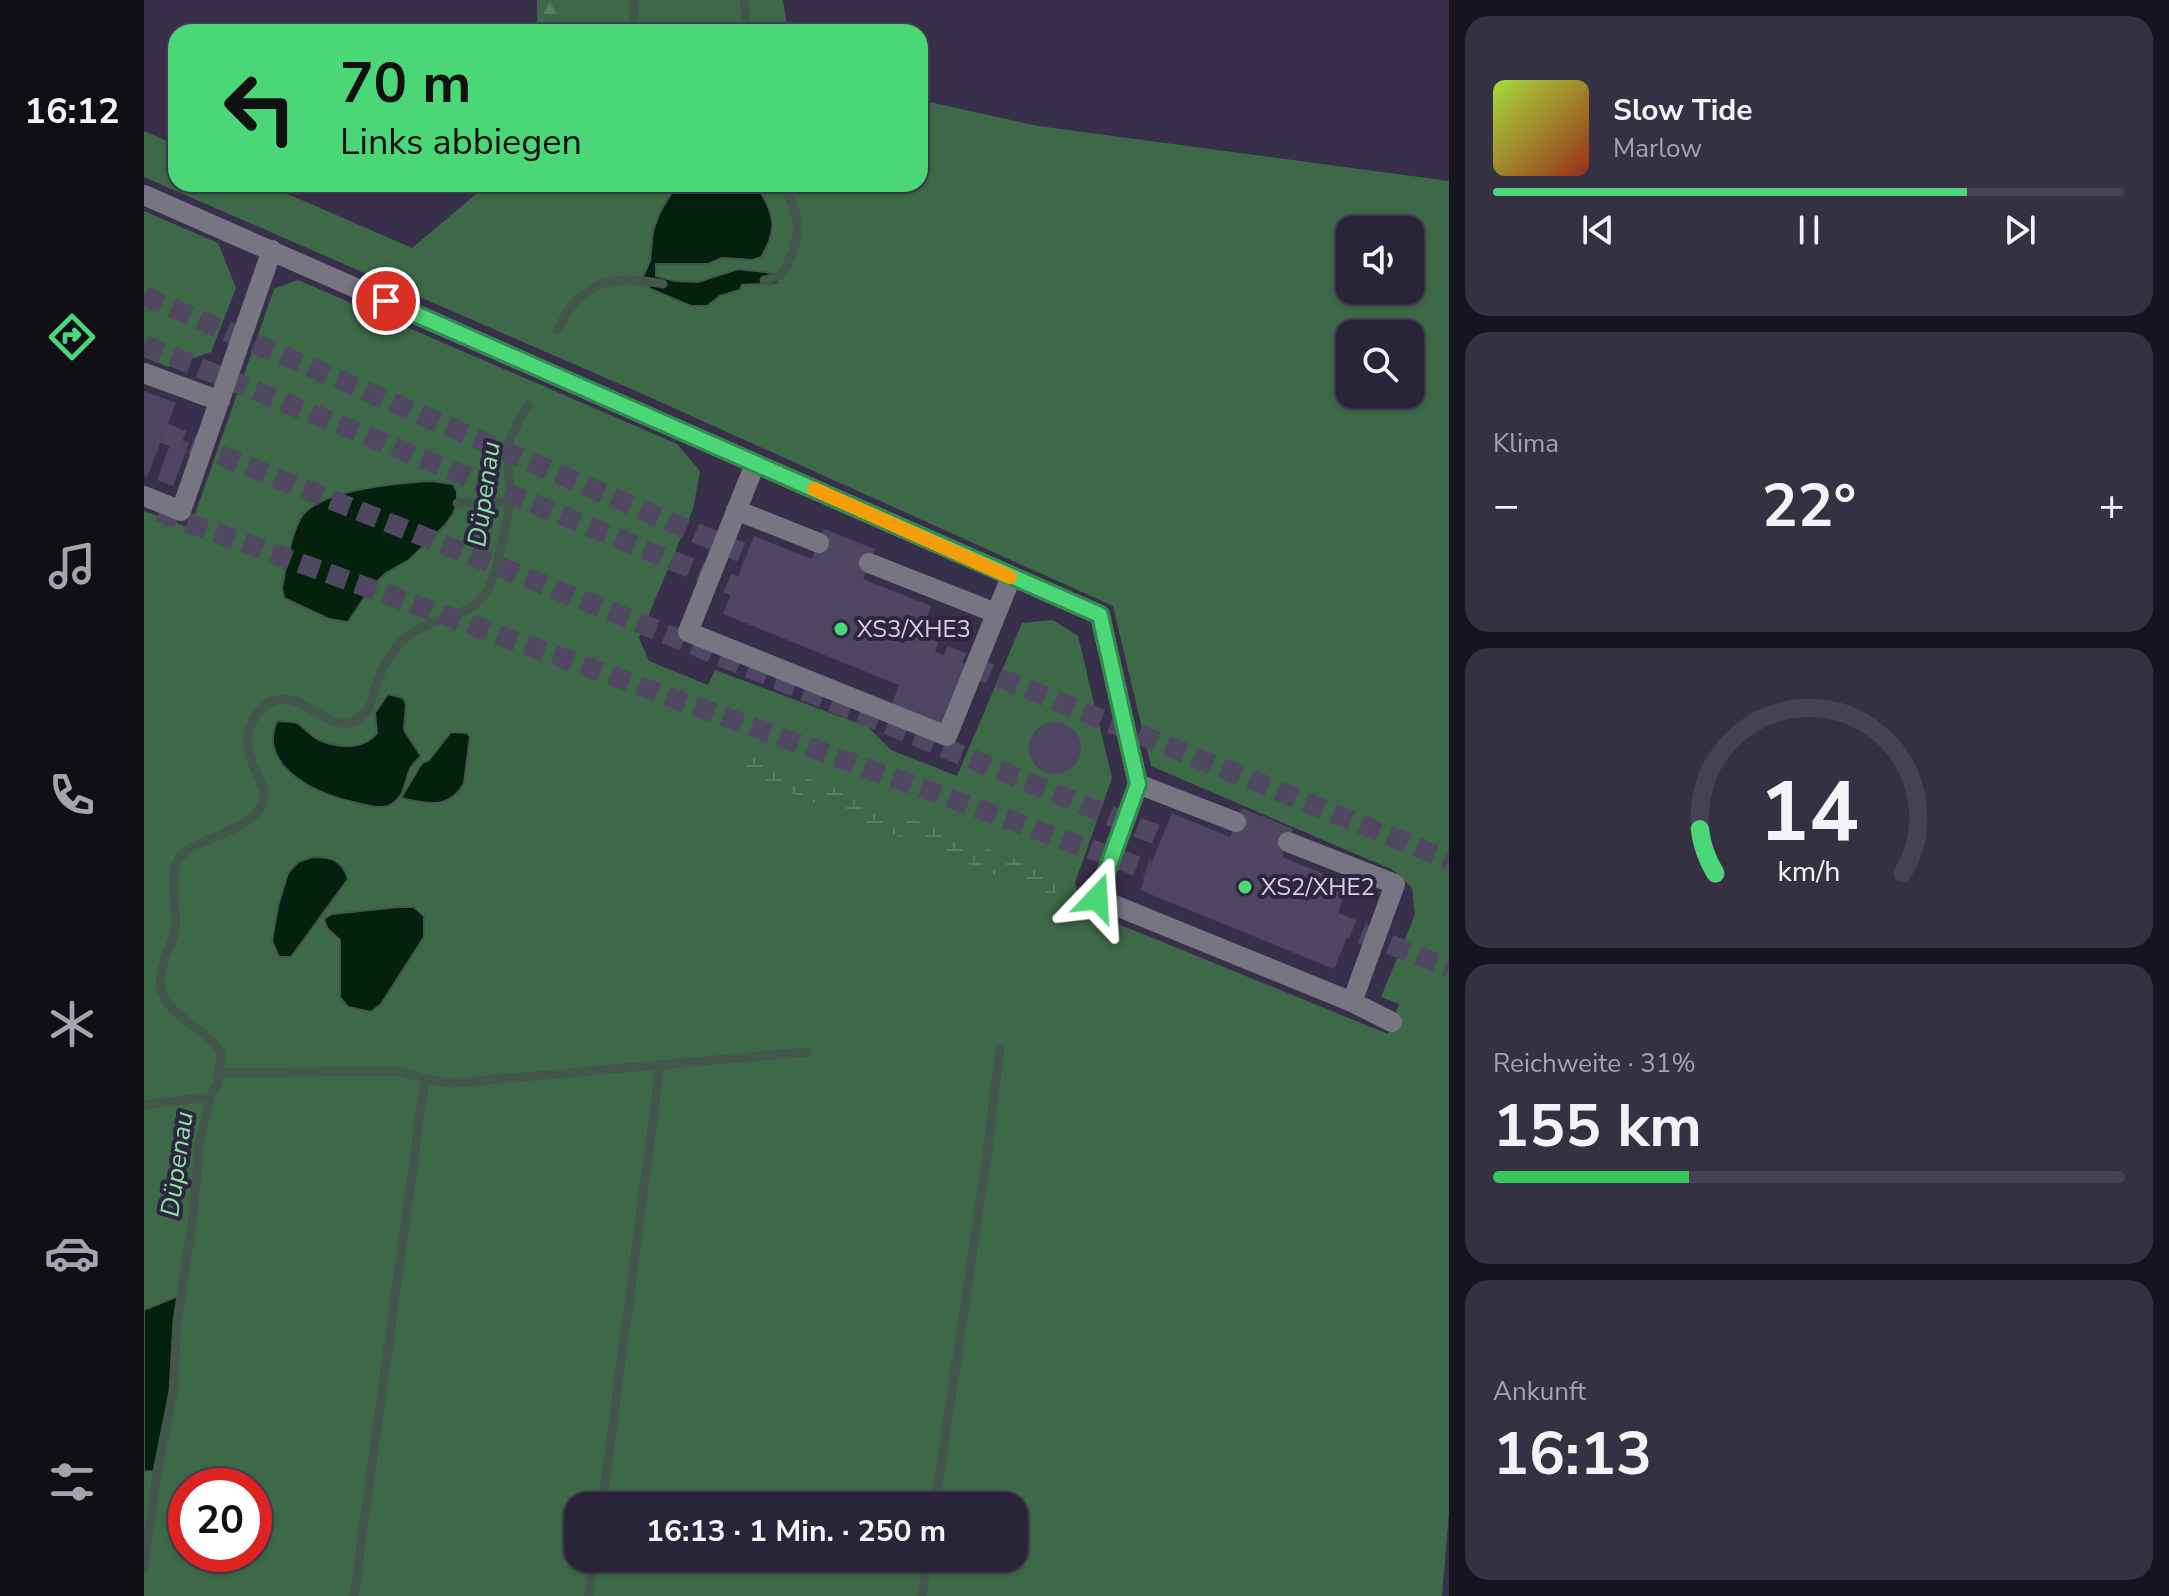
<!DOCTYPE html>
<html lang="de">
<head>
<meta charset="utf-8">
<style>
  body { margin:0; font-family:"Nunito Sans",sans-serif; background:#363043; color:#f1f3f6; height:100vh; display:flex; flex-direction:column; font-size:30px; white-space:nowrap }
  * { box-sizing:border-box; margin:0 }
  p { font-size:26px; color:#a5a4ae }
  .icon { flex:none; width:44px; height:44px; fill:none; stroke:currentColor; stroke-width:2; stroke-linecap:round; stroke-linejoin:round }
  .map { position:relative; flex:1; overflow:hidden }
  .drawer { display:flex; flex-direction:column; gap:16px; padding:16px; background:#17141f; width:720px }
  .drawer>* { flex:none }
  .hud { position:absolute; left:24px; top:24px; width:760px; height:168px; border-radius:24px; box-shadow:0 2px 6px #0004,0 0 0 2px #464153; background:#4bd677; color:#111; overflow:hidden }
  .fabs { position:absolute; left:1192px; top:216px; display:grid; gap:16px }
  .fabs a { display:grid; place-items:center; width:88px; height:88px; border-radius:16px; background:#2a2438; box-shadow:0 2px 6px #0004,0 0 0 2px #464153; font-size:40px }
  .speed { position:absolute; left:24px; top:1468px; display:flex; gap:16px; font-size:40px; font-weight:700; text-align:center }
  .speed>* { display:grid; place-content:center; width:104px; height:104px; border-radius:50%; background:#2a2438; box-shadow:0 2px 6px #0004,0 0 0 2px #464153; line-height:1 }
  .speed .limit { border:12px solid #d22; background:#fff; color:#111 }
  .pin { position:absolute; display:grid; place-items:center; width:68px; height:68px; color:#fff; margin:-34px; border:4px solid #fff; border-radius:50%; box-shadow:0 2px 8px #0007 }
  .me { position:absolute; width:88px; margin:-44px; rotate:20deg; stroke-linejoin:round; filter:drop-shadow(0 0 6px #0008) }
  .turn { display:flex; align-items:center; gap:28px; height:168px; padding:0 40px; font-size:36px }
  .turn .icon { width:104px; height:104px; stroke-width:2.5 }
  .turn b { display:block; font-size:56px; line-height:68px }
  .big { font-size:60px; font-weight:700; line-height:1.1 }
  .drawer .tile { flex:1; display:flex; flex-direction:column; justify-content:center; gap:12px; min-width:0; padding:0 28px; border-radius:24px; background:#363043 }
  .drawer .dial { align-items:center; gap:0 }
  .dial svg { height:208px; overflow:visible; fill:none; stroke:#464153; stroke-width:7; stroke-linecap:round; text-anchor:middle }
  .dial text { fill:#f1f3f6; stroke:none }
  .song { display:flex; align-items:center; gap:24px }
  .cover { width:96px; height:96px; border-radius:12px; background:linear-gradient(135deg,hsl(80 70% 55%),hsl(10 70% 35%)) }
  .played { height:8px; border-radius:4px; background:linear-gradient(90deg,#4bd677 75%,#464153 75%) }
  .keys { display:flex; justify-content:space-around; direction:ltr }
  .heat { display:flex; justify-content:space-between; align-items:center; font-size:44px; direction:ltr }
  .charge { height:12px; border-radius:6px; background:linear-gradient(90deg,#34c759 31%,#464153 0) }
  .trip { position:absolute; left:420px; top:1492px; width:464px; height:80px; border-radius:24px; background:#2a2438; box-shadow:0 2px 6px #0004,0 0 0 2px #464153; font-weight:700; line-height:80px; text-align:center }
  main { display:flex; flex:1; min-height:0 }
  .tabs { display:flex; flex-direction:column; width:144px; justify-content:space-around; align-items:center; background:#110e16; color:#a5a4ae }
  .tabs .icon { width:56px; height:56px }
  .tabs .on { color:#4bd677 }
  .tabs b { font-size:36px; color:#f1f3f6 }
  .map>svg:first-child { display:block }
  .grass { fill:#3e6948; fill-rule:evenodd }
  .forest { fill:url(#forest-firs) }
  .wetland { fill:url(#wetland-marsh) }
  .water { fill:#03210c; stroke:#42564c; stroke-width:2 }
  .lines { fill:none; stroke-linecap:round; stroke-linejoin:round }
  .stream { stroke:#42564c; stroke-width:9 }
  .building { fill:#4d4561 }
  .minor-tunnel { stroke:#504861; stroke-width:20; stroke-dasharray:20 10; stroke-linecap:butt }
  .minor { stroke:#787582; stroke-width:20 }
  .route-casing { stroke:#318b4d; stroke-width:20 }
  .route { stroke:#4bd677; stroke-width:14 }
  .slow { stroke:#f59e0b; stroke-width:14 }
  .poi-dot { fill:#4bd677; stroke:#2e263f; stroke-width:3 }
  .labels { text-anchor:middle; dominant-baseline:central; stroke-width:8; stroke-linejoin:round; paint-order:stroke }
  .poi-label { font-size:24px; fill:#d6d1e2; stroke:#2e263f; text-anchor:start }
  .water-label { font-size:26px; font-style:italic; fill:#8fe2a2; stroke:#2e263f }
</style>
</head>
<body>
<main>
<nav class="tabs">
<b>16:12</b>
<svg class="icon on" aria-label="directions" viewBox="0 0 24 24"><path d="M12 3l9 9-9 9-9-9zM9 14v-3h6M13 9l2 2-2 2"/></svg>
<svg class="icon" aria-label="music" viewBox="0 0 24 24"><path d="M9 18V5l10-2v13"/><circle cx="6" cy="18" r="3"/><circle cx="16" cy="16" r="3"/></svg>
<svg class="icon" aria-label="phone" viewBox="0 0 24 24"><path d="M5 4h4l2 5-3 2q2 4 5 5l2-3 5 2v4C11 20 4 13 5 4z"/></svg>
<svg class="icon" aria-label="climate" viewBox="0 0 24 24"><path d="M12 3v18M4 7l16 10M4 17L20 7"/></svg>
<svg class="icon" aria-label="car" viewBox="0 0 24 24"><path d="M5 17H2v-5l4-1 3-4h7l3 4 3 1v5h-3M9 17h6M6 11h13"/><circle cx="7" cy="17" r="2"/><circle cx="17" cy="17" r="2"/></svg>
<svg class="icon" aria-label="filters" viewBox="0 0 24 24"><path d="M4 7h16M4 17h16"/><circle cx="9" cy="7" r="2"/><circle cx="15" cy="17" r="2"/></svg>
</nav>
<div class="map">
<svg width="1305" height="1596" viewBox="0 0 1305 1596">
  <defs>
    <pattern id="forest-firs" width="22" height="20" patternUnits="userSpaceOnUse" patternTransform="scale(2)"><rect width="22" height="20" fill="#3e6948"/><path d="M5 1l3.5 6h-7zM16 11l3.5 6h-7z" fill="#597d62"/></pattern>
    <pattern id="wetland-marsh" width="20" height="14" patternUnits="userSpaceOnUse" patternTransform="scale(2)"><rect width="20" height="14" fill="#3e6948"/><path d="M1 5h8M5 5V1M11 12h8M15 12V8" fill="none" stroke="#597d62"/></pattern>
  </defs>
  <rect width="100%" height="100%" fill="#38304a"/>
  <!-- grass -->
  <path class="grass" d="M393 0H639L644 32H394Z
    M776 100 894 126 1305 181V1512L1298 1596H0V511L46 528 130 289 154 280 533 444 556 471 549 509 495 638 505 661 564 685 571 670 724 727 747 750 813 776 878 623 909 620 934 636 968 778 931 883 940 910 1244 1034 1255 1004 1237 997 1271 915 1268 888 1249 870 1007 766 969 606 501 395 0 177V131L32 145V184H121L268 248 344 184H776ZM1206 230H1266V290H1206ZM1206 334H1266V394H1206ZM42 1486H110V1554H42ZM434 1506H870V1558H434Z
    M0 211 74 243 92 288 67 352 24 367 0 357Z"/>
  <!-- forest -->
  <path class="forest" d="M393 0H443L444 32H394Z"/>
  <!-- wetland -->
  <path class="wetland" d="M606 755 918 878 910 898 599 774Z"/>
  <!-- water -->
  <path class="water" d="M533 184H611C630 211 635 229 617 257L609 260 578 258 564 264H512V276L531 281 554 282 594 269 628 273 635 283 598 285 596 290 576 296 563 306H547L504 288 508 282 498 279 506 261 509 231 516 212Z
    M287 481 309 484 313 492V503L309 514 301 525 265 560 242 573 228 586 204 622 185 619 140 598 138 588C142 568 147 532 158 516 177 489 256 483 287 481Z
    M244 694 259 698 262 704 260 730 277 756C273 760 267 765 265 771 261 782 260 796 249 803 238 811 225 805 213 803 177 796 112 768 133 721 139 722 147 721 153 723 160 727 166 735 173 739 192 748 219 751 233 733L231 713Z
    M307 732 323 733 326 737 320 783C306 810 281 804 257 798L278 763 285 760Z
    M169 857C189 857 198 860 204 879L147 957H135L128 941 134 906 144 873 154 862Z
    M255 907H270L280 916V937L237 1004 227 1012 204 1007 196 997V940L183 928 180 919 188 914Z
    M32 1297 38 1305 33 1321 29 1392 13 1472 0 1471V1310Z"/>
  <g class="lines">
    <!-- stream -->
    <path class="stream" d="M600 0 603 32
      M489 32 491 0
      M620 280 636 276C657 244 660 218 638 184
      M414 330C436 280 468 274 519 284
      M313 503 366 501
      M76 1073 256 1071 281 1079 310 1083 663 1052
      M0 1105 66 1097
      M458 1506 516 1066
      M791 1506 844 1149 856 1048
      M0 1569 13 1472 29 1392 33 1321 49 1219 55 1144 66 1097 73 1085 77 1054C64 1028 26 1018 18 993 12 972 25 953 30 934 36 912 21 871 37 856 59 834 122 829 120 792 116 776 105 763 104 746 102 722 119 695 147 700 171 705 199 743 223 710 228 704 228 695 231 688 238 665 252 641 273 630 299 615 330 617 345 587 353 569 365 518 366 498 367 481 361 460 365 443 369 430 377 417 384 405
      M210 1596 281 1079
      M444 1596 450 1558
      M778 1596 784 1558"/>
  </g>
  <!-- building -->
  <path class="building" d="M0 391 32 403 3 477 0 476Z
    M29 437 45 443 29 486 13 480Z
    M680 529 731 549 719 579 787 606 772 644 822 664 797 726 747 706 755 685 579 614 610 536 668 559Z
    M885 748a26 26 0 1 1 52 0a26 26 0 1 1-52 0Z
    M1098 808 1149 829 1138 857 1205 884 1192 917 1209 923 1190 969 996 890 1028 813 1086 837Z"/>
  <g class="lines">
    <!-- minor-tunnel -->
    <path class="minor-tunnel" d="M0 296 603 555
      M0 345 591 586
      M20 433 466 611 1018 837
      M15 512 1004 870
      M675 543 725 563
      M772 644 1305 860
      M1092 822 1144 842
      M1190 922 1305 968"/>
    <!-- minor -->
    <path class="minor" d="M0 195 956 615 994 784 953 898 1208 1002 1248 1022
      M0 373 76 401
      M611 464 544 632 803 736 867 577
      M0 496 37 511 128 250
      M592 510 675 543
      M725 563 852 613
      M994 784 1092 822
      M1144 842 1251 884 1208 1002"/>
  </g>
  <g class="lines">
    <defs>
      <path id="route" d="M242 301 956 615 994 784 953 898"/>
    </defs>
    <!-- route casing -->
    <use href="#route" class="route-casing"/>
    <!-- route -->
    <use href="#route" class="route"/>
    <!-- slow -->
    <path class="slow" d="M670 489 866 577"/>
  </g>
  <!-- markers -->
  <g class="poi-dot">
    <circle cx="697" cy="629" r="8"/>
    <circle cx="1101" cy="887" r="8"/>
  </g>
  <g class="labels">
    <!-- poi labels -->
    <g class="poi-label">
      <text x="713" y="629">XS3/XHE3</text>
      <text x="1117" y="887">XS2/XHE2</text>
    </g>
    <!-- water labels -->
    <g class="water-label">
      <text transform="translate(340 494) rotate(-82)">Düpenau</text>
      <text transform="translate(33 1164) rotate(-82)">Düpenau</text>
    </g>
  </g>
</svg>
<div class="fabs">
<a><svg class="icon" aria-label="sound" viewBox="0 0 24 24"><path d="M4 9h4l5-4v14l-5-4H4zM17 9q2 3 0 6"/></svg></a>
<a><svg class="icon" aria-label="search" viewBox="0 0 24 24"><circle cx="10" cy="10" r="6"/><path d="M15 15l6 6"/></svg></a>
</div>
<div class="speed"><div class="limit">20</div></div>
<div class="pin" style="left:242px;top:301px;background:#d93025"><svg class="icon" aria-label="arrive" viewBox="0 0 24 24"><path d="M6 21V4h12l-3 4 3 4H6"/></svg></div>
<svg class="me" style="left:953px;top:898px" viewBox="-20 -20 40 40"><path d="M0-17L14 15 0 8-14 15z" fill="#4bd677" stroke="#fff" stroke-width="4"/></svg>
<div class="trip">16:13 · 1 Min. · 250 m</div>
<div class="hud">
<div class="turn"><svg class="icon" aria-label="left" viewBox="0 0 24 24"><path d="M17 20v-9H6M10 6l-5 5 5 5"/></svg><div><b>70 m</b>Links abbiegen</div></div>
</div>
</div>
<section class="drawer">
<div class="tile">
<div class="song"><i class="cover"></i><div><b>Slow Tide</b><p>Marlow</p></div></div>
<div class="played"></div>
<div class="keys"><svg class="icon" aria-label="previous" viewBox="0 0 24 24"><path d="M18 5L8 12l10 7zM5 5v14"/></svg><svg class="icon" aria-label="pause" viewBox="0 0 24 24"><path d="M8 5v14M16 5v14"/></svg><svg class="icon" aria-label="next" viewBox="0 0 24 24"><path d="M6 5l10 7-10 7zM19 5v14"/></svg></div>
</div>
<div class="tile"><p>Klima</p>
<div class="heat"><a>−</a><b class="big">22°</b><a>+</a></div>
</div>
<div class="tile dial"><svg viewBox="0 0 100 80">
<path d="M14 69A42 42 0 1 1 86 69"/>
<path d="M14 69A42 42 0 0 1 8 52" stroke="#4bd677"/>
<text x="50" y="56" font-size="32" font-weight="700">14</text>
<text x="50" y="72" font-size="11">km/h</text>
</svg></div>
<div class="tile"><p>Reichweite · 31%</p><b class="big">155 km</b><div class="charge"></div></div>
<div class="tile"><p>Ankunft</p><b class="big">16:13</b></div>
</section>
</main>
</body>
</html>
